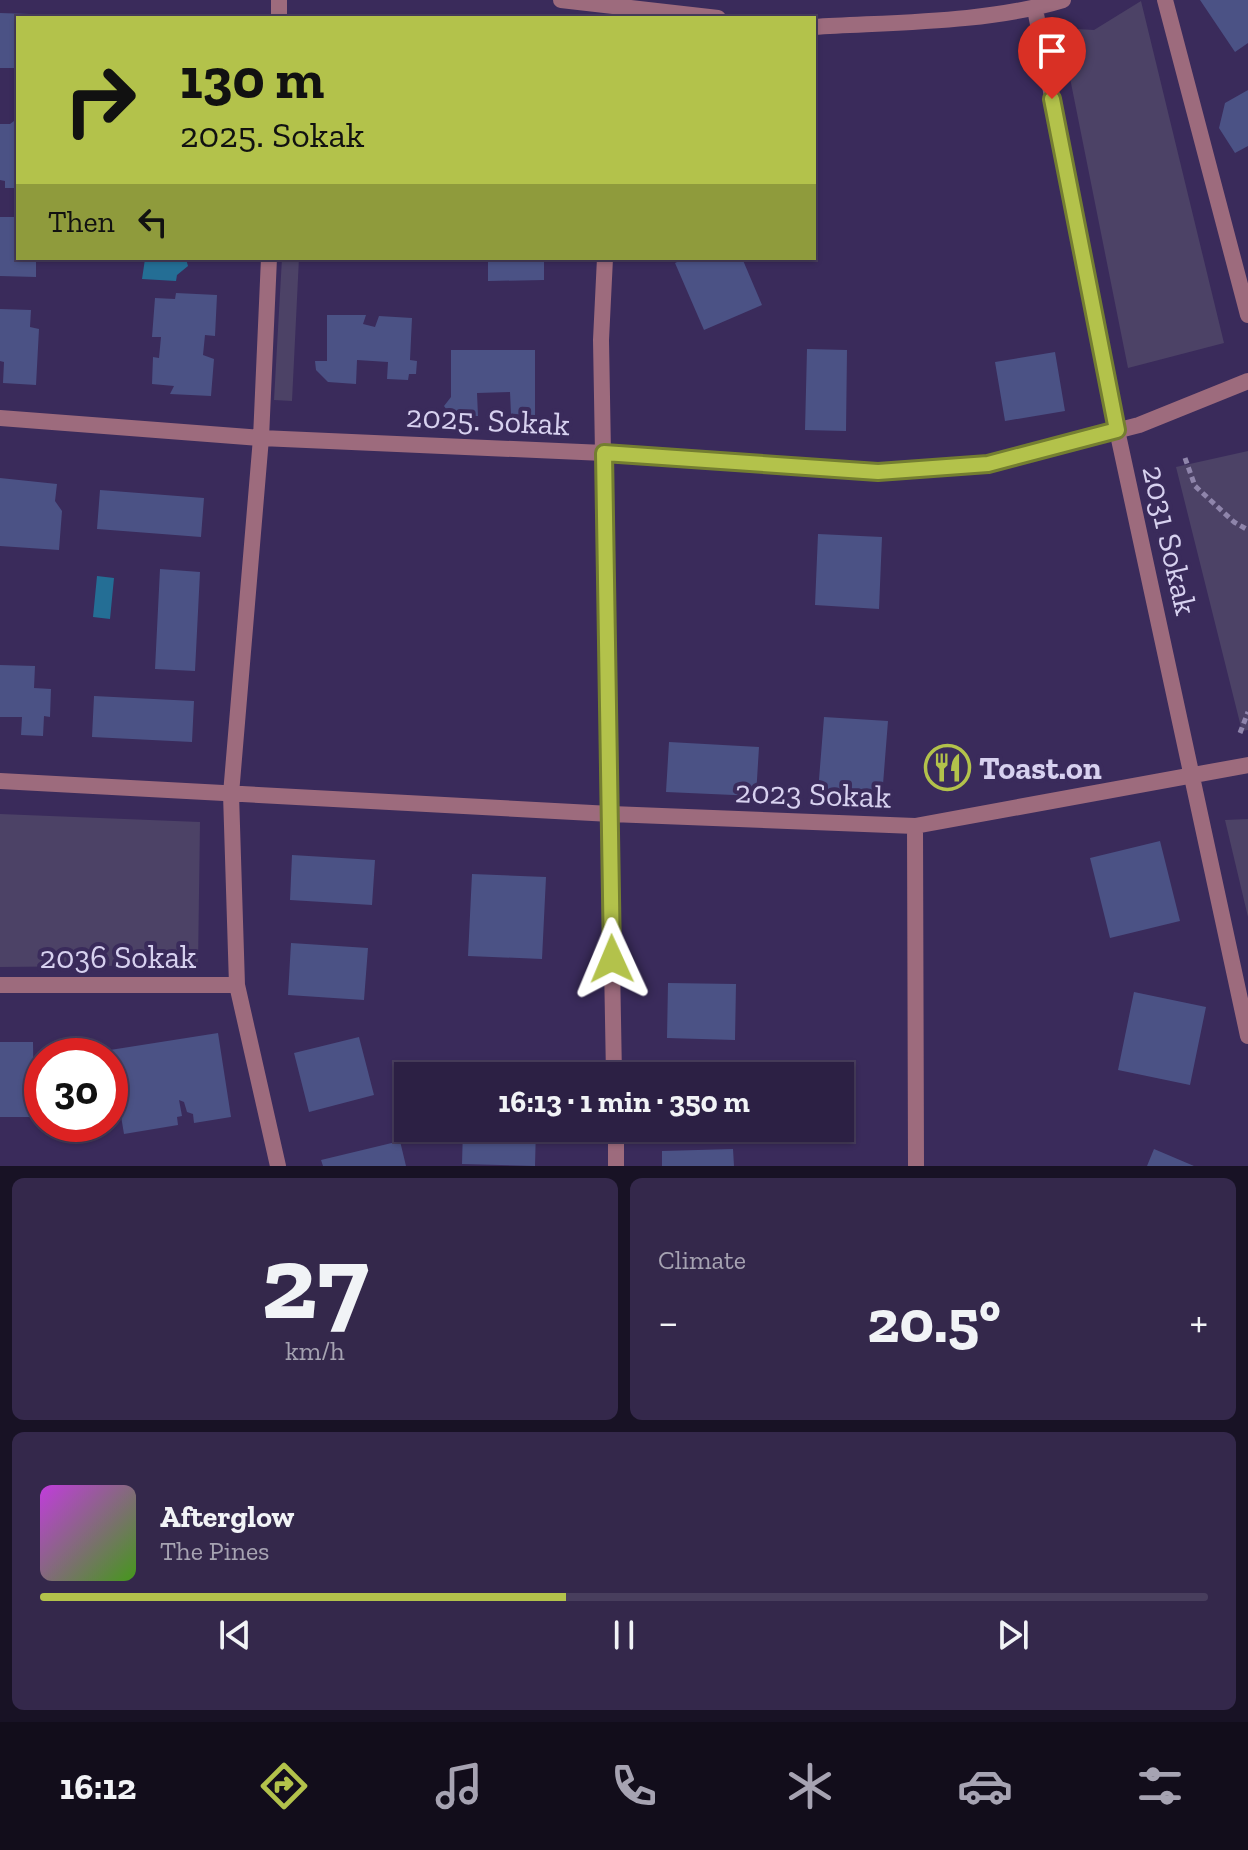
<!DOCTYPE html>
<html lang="en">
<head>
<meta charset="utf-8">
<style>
  body { margin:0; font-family:"Zilla Slab",serif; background:#34284b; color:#f1f3f6; height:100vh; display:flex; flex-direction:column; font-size:30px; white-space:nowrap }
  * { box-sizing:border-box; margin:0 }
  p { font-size:26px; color:#a6a3b2 }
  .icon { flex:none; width:44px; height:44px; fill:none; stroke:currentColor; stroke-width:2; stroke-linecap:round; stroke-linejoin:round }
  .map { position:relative; height:1166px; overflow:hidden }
  .panel { display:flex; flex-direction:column; gap:12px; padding:12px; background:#181225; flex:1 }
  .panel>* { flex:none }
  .top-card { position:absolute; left:16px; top:16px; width:800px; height:244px; border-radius:0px; box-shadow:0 2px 6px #0004,0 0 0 2px #483e5d; background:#b3c24b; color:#111; overflow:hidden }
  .speed { position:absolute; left:24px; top:1038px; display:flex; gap:16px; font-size:40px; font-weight:700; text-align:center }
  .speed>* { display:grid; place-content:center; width:104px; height:104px; border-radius:50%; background:#2c2044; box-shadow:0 2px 6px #0004,0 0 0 2px #483e5d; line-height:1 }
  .speed .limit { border:12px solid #d22; background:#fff; color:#111 }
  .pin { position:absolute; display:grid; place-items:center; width:68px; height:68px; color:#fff; margin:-82px -34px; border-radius:50% 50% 50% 0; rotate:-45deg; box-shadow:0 0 8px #0007 }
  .pin .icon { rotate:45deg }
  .me { position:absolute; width:88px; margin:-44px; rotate:359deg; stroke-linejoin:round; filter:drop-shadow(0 0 6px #0008) }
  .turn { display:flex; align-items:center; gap:28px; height:168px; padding:0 32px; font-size:36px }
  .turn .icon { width:104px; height:104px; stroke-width:2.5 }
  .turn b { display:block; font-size:56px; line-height:68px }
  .then { display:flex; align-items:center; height:76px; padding:0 32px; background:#0003; gap:16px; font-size:30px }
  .big { font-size:60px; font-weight:700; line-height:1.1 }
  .panel .tile { flex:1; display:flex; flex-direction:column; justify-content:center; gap:12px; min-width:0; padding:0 28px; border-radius:12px; background:#34284b }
  .panel .dial { align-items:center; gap:0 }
  .dial b { font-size:104px; line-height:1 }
  .song { display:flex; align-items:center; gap:24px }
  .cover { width:96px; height:96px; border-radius:12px; background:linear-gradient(135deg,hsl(290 70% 55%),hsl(100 70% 35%)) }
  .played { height:8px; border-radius:4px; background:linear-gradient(90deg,#b3c24b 45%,#483e5d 45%) }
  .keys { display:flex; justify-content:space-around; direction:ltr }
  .heat { display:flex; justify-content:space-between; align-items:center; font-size:44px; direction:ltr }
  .panel .tiles { flex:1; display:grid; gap:12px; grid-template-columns:1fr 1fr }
  .tile:last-child { grid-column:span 2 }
  .trip { position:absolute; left:394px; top:1062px; width:460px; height:80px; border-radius:0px; background:#2c2044; box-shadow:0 2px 6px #0004,0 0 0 2px #483e5d; font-weight:700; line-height:80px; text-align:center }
  .dock { display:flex; height:128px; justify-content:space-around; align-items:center; background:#120d1b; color:#a6a3b2 }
  .dock .icon { width:56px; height:56px }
  .dock .on { color:#b3c24b }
  .dock b { font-size:36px; color:#f1f3f6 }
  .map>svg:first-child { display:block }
  .green { fill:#4c4266 }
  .water { fill:#246e95 }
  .building { fill:#4b5285 }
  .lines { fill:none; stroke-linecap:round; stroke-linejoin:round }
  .path { stroke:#8f85ab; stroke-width:5; stroke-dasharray:6 4; stroke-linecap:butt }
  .street { stroke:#9d6b7d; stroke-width:16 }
  .route-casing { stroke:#747e31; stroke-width:20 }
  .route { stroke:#b3c24b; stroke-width:14 }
  .labels { text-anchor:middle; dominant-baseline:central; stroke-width:8; stroke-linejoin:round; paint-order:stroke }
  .street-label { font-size:32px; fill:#d7d1ef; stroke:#3a2b5b }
  .poi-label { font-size:32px; font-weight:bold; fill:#d7d1ef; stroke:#3a2b5b; text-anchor:start }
</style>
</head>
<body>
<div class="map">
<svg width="1248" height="1166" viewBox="0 0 1248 1166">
  <rect width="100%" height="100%" fill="#3a2b5b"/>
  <!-- green -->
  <path class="green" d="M1141 1 1224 343 1128 368 1060 28 1094 30Z
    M282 258H299L292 401 274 400Z
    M1248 451V730L1242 731 1176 467Z
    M0 814 200 822 198 965 0 967Z
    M1248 819V917L1225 820Z"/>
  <!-- water -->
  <path class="water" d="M145 259H186L188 266 177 275 176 281 142 279Z
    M97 576 114 578 110 619 93 617Z"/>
  <!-- building -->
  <path class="building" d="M1200 0H1248V43L1235 52Z
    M0 13 60 15V18H18V68H0Z
    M1248 90V146L1235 153 1219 128 1225 103Z
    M14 121H18V188H5V181L0 180V124H10Z
    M0 217H18V258H36V277L0 276Z
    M488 258H544V280L488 281Z
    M685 258H742L762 305 704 330 675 263Z
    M176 293 217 295 215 336 205 335 203 355 214 359 211 396 170 394 174 386 152 384 153 357 159 358 161 337H152L155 298 175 299Z
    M0 309 31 310 30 327 39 329 36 385 3 383 4 362 0 361Z
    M327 315H366L363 324 375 327 379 316 412 318 410 360 417 361 416 374H409L408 380 387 379 388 362 357 360 356 384 328 382 316 370 315 361H327Z
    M807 349 847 350 846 431 805 430Z
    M451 350H535V415L511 414 510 392 477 393 478 416H451L444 406 451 397Z
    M1055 352 1065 411 1005 421 995 362Z
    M0 478 57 484 55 501 62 511 59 550 0 546Z
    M100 490 204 498 201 537 97 529Z
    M818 534 882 537 879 609 815 605Z
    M160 569 200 572 195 671 155 669Z
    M0 665 35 666 34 688 51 689 50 717 44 716 43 736 21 735 22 717H0Z
    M94 696 194 701 192 742 92 737Z
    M824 717 888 721 882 797 818 792Z
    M669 742 759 747 756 796 666 792Z
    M1160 841 1180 921 1110 938 1090 858Z
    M292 855 375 860 372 905 290 900Z
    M472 874 546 877 542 959 468 956Z
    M291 943 368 948 364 1000 288 995Z
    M668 983 736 984 735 1040 667 1038Z
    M1134 992 1206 1007 1190 1085 1118 1070Z
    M218 1033 231 1117 194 1123 193 1114 187 1112 184 1102 179 1100 182 1116 177 1117 178 1125 124 1134 110 1050Z
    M359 1037 374 1095 309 1112 294 1053Z
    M0 1042H33L34 1117H0Z
    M463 1128H536L535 1166 462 1164Z
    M673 1128H734V1138L673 1137Z
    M400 1141 406 1166H323L321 1160Z
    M733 1149 734 1166H662V1151Z
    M1154 1149 1194 1166H1147Z"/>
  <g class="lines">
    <!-- path -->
    <path class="path" d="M1185 458 1195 486 1234 522 1248 530
      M1240 733 1248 712"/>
    <!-- street -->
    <path class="street" d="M561 0 718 18
      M1165 0 1248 315
      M1035 9 1117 430 1248 1036
      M279 18V0
      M814 27C893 22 988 23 1063 0
      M269 258 261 438 231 794 237 985 278 1166
      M605 258 601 340 614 1076
      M0 418 261 438 604 453 878 472 988 464 1139 425 1248 381
      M0 781 611 814 915 826 1248 765
      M915 826 916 1166
      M0 985H237
      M616 1128V1166"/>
  </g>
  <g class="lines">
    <defs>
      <path id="route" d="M612 959 604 453 878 472 988 464 1117 430 1052 99"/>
    </defs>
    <!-- route casing -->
    <use href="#route" class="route-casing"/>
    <!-- route -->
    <use href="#route" class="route"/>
  </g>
  <!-- icons -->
  <defs>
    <symbol id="restaurant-ring" viewBox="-11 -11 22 22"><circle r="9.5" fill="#3a2b5b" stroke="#b3c24b" stroke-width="1.5"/><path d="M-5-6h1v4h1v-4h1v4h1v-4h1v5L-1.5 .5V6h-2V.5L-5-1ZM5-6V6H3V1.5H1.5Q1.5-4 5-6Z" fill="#b3c24b"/></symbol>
  </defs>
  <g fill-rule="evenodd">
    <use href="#restaurant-ring" x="922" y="742" width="51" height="51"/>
  </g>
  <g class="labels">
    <!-- street labels -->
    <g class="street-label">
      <text transform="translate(488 420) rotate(3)">2025. Sokak</text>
      <text transform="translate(1170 540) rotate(77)">2031 Sokak</text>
      <text transform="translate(813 794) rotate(2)">2023 Sokak</text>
      <text x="118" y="957">2036 Sokak</text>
    </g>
    <!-- poi labels -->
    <g class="poi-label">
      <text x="979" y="768">Toast.on</text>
    </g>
  </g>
</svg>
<div class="speed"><div class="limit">30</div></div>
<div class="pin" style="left:1052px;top:99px;background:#d93025"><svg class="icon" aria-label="arrive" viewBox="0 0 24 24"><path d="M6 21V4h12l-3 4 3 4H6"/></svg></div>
<svg class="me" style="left:612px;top:959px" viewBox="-20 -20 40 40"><path d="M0-17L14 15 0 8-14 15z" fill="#b3c24b" stroke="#fff" stroke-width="4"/></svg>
<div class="trip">16:13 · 1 min · 350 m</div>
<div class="top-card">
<div class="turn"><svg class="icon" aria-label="right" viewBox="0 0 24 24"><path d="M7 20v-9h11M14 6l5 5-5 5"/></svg><div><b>130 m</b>2025. Sokak</div></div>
<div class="then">Then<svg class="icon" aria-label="left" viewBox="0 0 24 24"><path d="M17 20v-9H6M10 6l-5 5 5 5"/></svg></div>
</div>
</div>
<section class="panel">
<div class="tiles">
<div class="tile dial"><b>27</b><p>km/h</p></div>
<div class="tile"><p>Climate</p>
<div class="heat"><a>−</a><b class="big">20.5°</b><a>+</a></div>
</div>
<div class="tile">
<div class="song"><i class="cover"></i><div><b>Afterglow</b><p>The Pines</p></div></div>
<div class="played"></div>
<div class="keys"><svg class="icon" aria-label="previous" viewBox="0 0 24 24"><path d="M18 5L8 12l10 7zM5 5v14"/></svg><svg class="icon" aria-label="pause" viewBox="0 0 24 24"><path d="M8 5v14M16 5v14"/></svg><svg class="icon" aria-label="next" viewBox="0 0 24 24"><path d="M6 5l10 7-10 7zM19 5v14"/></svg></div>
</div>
</div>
</section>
<nav class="dock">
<b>16:12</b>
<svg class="icon on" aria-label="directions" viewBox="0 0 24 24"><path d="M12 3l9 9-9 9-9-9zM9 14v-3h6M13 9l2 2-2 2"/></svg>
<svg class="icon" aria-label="music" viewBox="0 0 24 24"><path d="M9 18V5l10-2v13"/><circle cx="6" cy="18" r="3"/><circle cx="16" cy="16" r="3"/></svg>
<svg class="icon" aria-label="phone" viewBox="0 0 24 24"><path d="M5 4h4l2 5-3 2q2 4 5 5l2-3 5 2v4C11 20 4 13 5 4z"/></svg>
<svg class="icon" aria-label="climate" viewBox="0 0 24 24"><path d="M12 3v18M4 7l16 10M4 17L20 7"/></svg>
<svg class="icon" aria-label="car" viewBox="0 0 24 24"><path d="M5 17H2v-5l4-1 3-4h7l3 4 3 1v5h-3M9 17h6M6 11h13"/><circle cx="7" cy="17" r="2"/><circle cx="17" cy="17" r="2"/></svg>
<svg class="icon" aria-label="filters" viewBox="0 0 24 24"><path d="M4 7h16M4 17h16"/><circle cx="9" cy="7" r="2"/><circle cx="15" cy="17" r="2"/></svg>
</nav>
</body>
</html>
